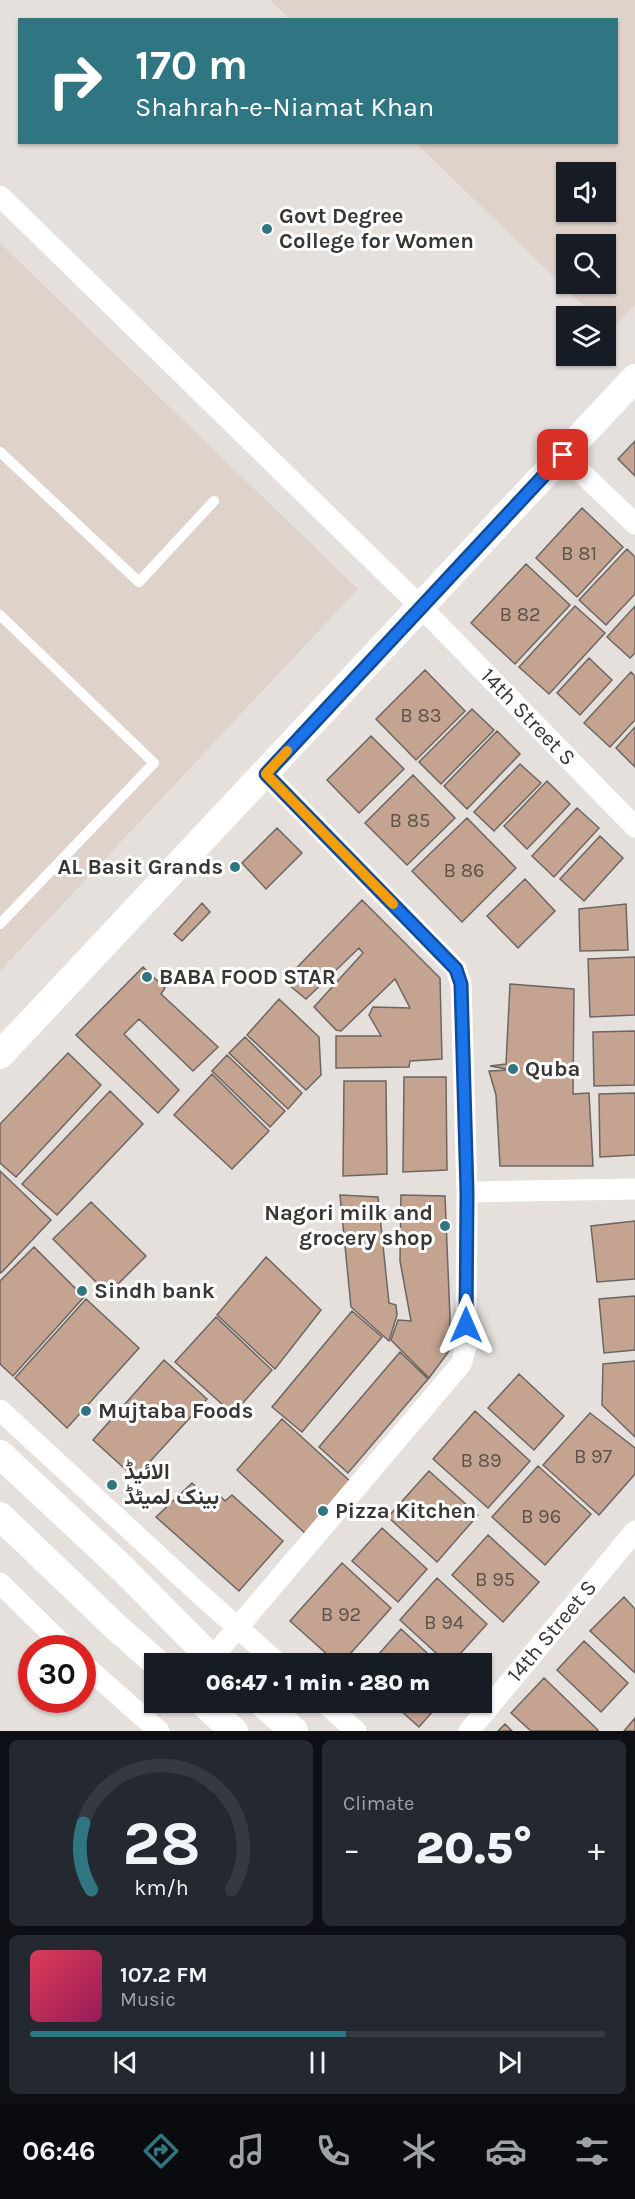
<!DOCTYPE html>
<html lang="en">
<head>
<meta charset="utf-8">
<style>
  body { margin:0; font-family:Karla,Vazirmatn,sans-serif; background:#242831; color:#f1f3f6; height:100vh; display:flex; flex-direction:column; font-size:22px; white-space:nowrap }
  * { box-sizing:border-box; margin:0 }
  p { font-size:20px; color:#9ea1a6 }
  .icon { flex:none; width:33px; height:33px; fill:none; stroke:currentColor; stroke-width:2; stroke-linecap:round; stroke-linejoin:round }
  .map { position:relative; height:1731px; overflow:hidden }
  .sheet { display:flex; flex-direction:column; gap:9px; padding:9px; background:#0d0f14; flex:1 }
  .sheet>* { flex:none }
  .banner { position:absolute; left:18px; top:18px; width:600px; height:126px; border-radius:0px; box-shadow:0 2px 4px #0004; background:#307682; color:#fff; overflow:hidden }
  .controls { position:absolute; left:556px; top:162px; display:grid; gap:12px }
  .controls a { display:grid; place-items:center; width:60px; height:60px; border-radius:0px; background:#171b24; box-shadow:0 2px 4px #0004; font-size:30px }
  .speed { position:absolute; left:18px; top:1635px; display:flex; gap:12px; font-size:30px; font-weight:700; text-align:center }
  .speed>* { display:grid; place-content:center; width:78px; height:78px; border-radius:50%; background:#171b24; box-shadow:0 2px 4px #0004; line-height:1 }
  .speed .limit { border:9px solid #d22; background:#fff; color:#111 }
  .pin { position:absolute; display:grid; place-items:center; width:51px; height:51px; color:#fff; margin:-26px; border-radius:12px; box-shadow:0 3px 9px #0006 }
  .me { position:absolute; width:66px; margin:-33px; rotate:0deg; stroke-linejoin:round; filter:drop-shadow(0 0 4px #0008) }
  .turn { display:flex; align-items:center; gap:21px; height:126px; padding:0 18px; font-size:27px }
  .turn .icon { width:78px; height:78px; stroke-width:2.5 }
  .turn b { display:block; font-size:42px; line-height:51px }
  .big { font-size:45px; font-weight:800; line-height:1.1 }
  .sheet .widget { flex:1; display:flex; flex-direction:column; justify-content:center; gap:9px; min-width:0; padding:0 21px; border-radius:9px; background:#242831 }
  .sheet .dial { align-items:center; gap:0 }
  .dial svg { height:156px; overflow:visible; fill:none; stroke:#363941; stroke-width:7; stroke-linecap:round; text-anchor:middle }
  .dial text { fill:#f1f3f6; stroke:none }
  .song { display:flex; align-items:center; gap:18px }
  .cover { width:72px; height:72px; border-radius:9px; background:linear-gradient(135deg,hsl(350 70% 55%),hsl(330 70% 35%)) }
  .played { height:6px; border-radius:3px; background:linear-gradient(90deg,#307682 55%,#363941 55%) }
  .keys { display:flex; justify-content:space-around; direction:ltr }
  .heat { display:flex; justify-content:space-between; align-items:center; font-size:33px; direction:ltr }
  .sheet .tiles { flex:1; display:grid; gap:9px; grid-template-columns:1fr 1fr }
  .widget:last-child { grid-column:span 2 }
  .trip { position:absolute; left:144px; top:1653px; width:348px; height:60px; border-radius:0px; background:#171b24; box-shadow:0 2px 4px #0004; font-weight:800; line-height:60px; text-align:center }
  .tab-bar { display:flex; height:96px; justify-content:space-around; align-items:center; background:#090b0e; color:#9ea1a6 }
  .tab-bar .icon { width:42px; height:42px }
  .tab-bar .selected { color:#307682 }
  .tab-bar b { font-size:27px; color:#f1f3f6 }
  .map>svg:first-child { display:block }
  .built { fill:#dfd2ca; fill-rule:evenodd }
  .building { fill:#c4a491; stroke:#6c6663; stroke-width:1.5 }
  .lines { fill:none; stroke-linecap:round; stroke-linejoin:round }
  .lane { stroke:#fff; stroke-width:10 }
  .street { stroke:#fff; stroke-width:21 }
  .secondary { stroke:#fff; stroke-width:28 }
  .route-casing { stroke:#114b97; stroke-width:15 }
  .route { stroke:#1a73e8; stroke-width:10 }
  .slow { stroke:#f59e0b; stroke-width:10 }
  .poi-dot { fill:#307682; stroke:#fff; stroke-width:2 }
  .labels { text-anchor:middle; dominant-baseline:central; stroke-width:6; stroke-linejoin:round; paint-order:stroke }
  .number-label { font-size:20px; fill:#5c524c }
  .poi-label { font-size:22px; font-weight:bold; fill:#393635; stroke:#fff; text-anchor:start }
  .street-label { font-size:22px; fill:#393635; stroke:#fff }
</style>
</head>
<body>
<div class="map">
<svg width="635" height="1731" viewBox="0 0 635 1731">
  <rect width="100%" height="100%" fill="#e6e0dc"/>
  <!-- built -->
  <path class="built" d="M270 0H635V305L610 332 606 328V316H594L416 143 616 142V20L290 19ZM567 172H606V212H567ZM567 244H606V284H567Z
    M0 243 358 589 0 971Z"/>
  <!-- building -->
  <path class="building" d="M635 441V476L618 459Z
    M582 508 623 547 577 597 536 558Z
    M627 549 635 557V594L606 625 579 600Z
    M526 564 570 605 515 664 471 623Z
    M575 606 605 633 549 694 519 667Z
    M635 606V653L630 658 607 637Z
    M589 658 612 680 580 715 557 693Z
    M425 670 465 711 416 760 376 719Z
    M631 672 635 676V720L610 747 584 723Z
    M472 709 494 730 441 784 419 762Z
    M635 727V767L616 748Z
    M497 731 520 754 467 809 444 786Z
    M371 736 404 769 359 813 327 780Z
    M520 764 541 783 494 831 474 812Z
    M413 775 455 818 407 865 365 823Z
    M547 781 570 804 527 849 504 826Z
    M577 808 599 828 554 877 532 856Z
    M467 818 516 868 462 922 412 871Z
    M277 828 302 853 266 889 242 863Z
    M600 836 623 858 584 901 560 879Z
    M525 879 555 911 518 948 487 916Z
    M362 900 440 978 442 1059 410 1061 409 1067 336 1068V1036H381L369 1015 373 1007 410 1008 395 979 341 1031 336 1030 314 1007 363 953 359 948 306 999 284 981Z
    M202 903 210 912 182 941 174 934Z
    M626 904 628 950 580 951 579 909Z
    M635 957V1015L590 1017 588 959Z
    M143 967 165 988 161 994 218 1047 193 1071 139 1019 124 1034 179 1090 158 1113 76 1035Z
    M510 984 574 989 573 1094 589 1093 593 1166H500L496 1095 489 1071 512 1070 490 1066 506 1064Z
    M279 999 319 1037 321 1075 306 1090 247 1035Z
    M635 1031V1085L594 1086 593 1032Z
    M245 1037 302 1093 288 1109 229 1053Z
    M68 1053 101 1085 16 1177 0 1163V1124Z
    M227 1055 285 1111 270 1127 212 1071Z
    M212 1074 269 1131 232 1169 174 1115Z
    M404 1077H446L447 1170 403 1172Z
    M344 1081H386L387 1174 343 1176Z
    M110 1091 143 1124 57 1215 22 1184Z
    M635 1093V1155L600 1157 599 1094Z
    M0 1171 51 1220 1 1273 0 1271Z
    M340 1195 378 1197 389 1303 396 1305 397 1315 389 1341 351 1307Z
    M401 1195 445 1196 450 1318 449 1351 429 1378 391 1340 398 1320 411 1321 400 1261Z
    M91 1202 146 1256 108 1294 53 1239Z
    M635 1221V1279L597 1282 591 1226Z
    M34 1247 84 1297 13 1376 0 1364V1281Z
    M266 1257 321 1310 275 1369 217 1315Z
    M635 1296V1350L604 1353 599 1299Z
    M86 1299 139 1348 67 1428 15 1378Z
    M352 1311 382 1337 302 1432 272 1407Z
    M216 1317 272 1370 233 1414 175 1362Z
    M400 1352 428 1379 348 1473 319 1447Z
    M164 1360 207 1399 135 1478 93 1440Z
    M635 1361V1437L602 1405 603 1364Z
    M519 1374 564 1416 534 1450 488 1408Z
    M475 1411 530 1461 488 1508 433 1459Z
    M590 1413 635 1448V1474L599 1515 543 1465Z
    M282 1419 351 1482 308 1536 237 1470Z
    M538 1466 591 1514 545 1565 492 1517Z
    M429 1471 478 1515 437 1562 388 1517Z
    M192 1483 209 1499 217 1493 225 1501 232 1495 283 1541 239 1591 156 1517Z
    M382 1528 427 1569 398 1602 352 1561Z
    M488 1535 539 1582 503 1622 452 1575Z
    M342 1563 391 1608 341 1664H338L290 1621Z
    M437 1578 487 1624 451 1664H448L400 1620Z
    M624 1597 635 1609V1673L590 1631Z
    M401 1629 439 1664H370Z
    M584 1641 628 1683 601 1712 557 1670Z
    M544 1678 598 1730 596 1731H531L511 1713Z
    M391 1702H441L419 1727Z
    M635 1718V1731H624Z
    M505 1724 512 1731H498Z"/>
  <g class="lines">
    <!-- lane -->
    <path class="lane" d="M0 452 139 582 214 501
      M0 615 154 763 0 924"/>
    <!-- street -->
    <path class="street" d="M0 196 421 607 635 827
      M563 455 635 524
      M467 1192 635 1189
      M0 1410 202 1596 279 1664
      M0 1583 66 1648
      M211 1659 461 1364 466 1347 467 1192 461 984 456 969 266 774
      M82 1663 159 1731
      M324 1702 356 1731
      M469 1731 635 1531"/>
    <!-- secondary -->
    <path class="secondary" d="M0 1055 635 378
      M0 1454 122 1568 217 1664
      M0 1516 118 1629 158 1664
      M202 1702 234 1731
      M261 1702 294 1731"/>
  </g>
  <g class="lines">
    <defs>
      <path id="route" d="M466 1325 467 1192 461 984 456 969 266 774 563 455"/>
    </defs>
    <!-- route casing -->
    <use href="#route" class="route-casing"/>
    <!-- route -->
    <use href="#route" class="route"/>
    <!-- slow -->
    <path class="slow" d="M287 751 266 774 393 904"/>
  </g>
  <!-- markers -->
  <g class="poi-dot">
    <circle cx="267" cy="229" r="6"/>
    <circle cx="235" cy="867" r="6"/>
    <circle cx="147" cy="977" r="6"/>
    <circle cx="513" cy="1069" r="6"/>
    <circle cx="445" cy="1226" r="6"/>
    <circle cx="82" cy="1291" r="6"/>
    <circle cx="86" cy="1411" r="6"/>
    <circle cx="112" cy="1485" r="6"/>
    <circle cx="323" cy="1511" r="6"/>
  </g>
  <g class="labels">
    <!-- number labels -->
    <g class="number-label">
      <text x="579" y="553">B 81</text>
      <text x="520" y="614">B 82</text>
      <text x="421" y="715">B 83</text>
      <text x="410" y="820">B 85</text>
      <text x="464" y="870">B 86</text>
      <text x="593" y="1456">B 97</text>
      <text x="481" y="1460">B 89</text>
      <text x="541" y="1516">B 96</text>
      <text x="495" y="1579">B 95</text>
      <text x="341" y="1614">B 92</text>
      <text x="444" y="1622">B 94</text>
    </g>
    <!-- poi labels -->
    <g class="poi-label">
      <text x="279" y="216">Govt Degree<tspan x="279" dy="25">College for Women</tspan></text>
      <text x="223" y="867" text-anchor="end">AL Basit Grands</text>
      <text x="159" y="977">BABA FOOD STAR</text>
      <text x="525" y="1069">Quba</text>
      <text x="433" y="1213" text-anchor="end">Nagori milk and<tspan x="433" dy="25">grocery shop</tspan></text>
      <text x="94" y="1291">Sindh bank</text>
      <text x="98" y="1411">Mujtaba Foods</text>
      <text x="124" y="1472">الائیڈ<tspan x="124" dy="25">بینک لمیٹڈ</tspan></text>
      <text x="335" y="1511">Pizza Kitchen</text>
    </g>
    <!-- street labels -->
    <g class="street-label">
      <text transform="translate(528 717) rotate(46)">14th Street S</text>
      <text transform="translate(552 1631) rotate(-50)">14th Street S</text>
    </g>
  </g>
</svg>
<div class="controls">
<a><svg class="icon" aria-label="sound" viewBox="0 0 24 24"><path d="M4 9h4l5-4v14l-5-4H4zM17 9q2 3 0 6"/></svg></a>
<a><svg class="icon" aria-label="search" viewBox="0 0 24 24"><circle cx="10" cy="10" r="6"/><path d="M15 15l6 6"/></svg></a>
<a><svg class="icon" aria-label="layers" viewBox="0 0 24 24"><path d="M12 4l9 5-9 5-9-5zM3 14l9 5 9-5"/></svg></a>
</div>
<div class="speed"><div class="limit">30</div></div>
<div class="pin" style="left:563px;top:455px;background:#d93025"><svg class="icon" aria-label="arrive" viewBox="0 0 24 24"><path d="M6 21V4h12l-3 4 3 4H6"/></svg></div>
<svg class="me" style="left:466px;top:1325px" viewBox="-20 -20 40 40"><path d="M0-17L14 15 0 8-14 15z" fill="#1a73e8" stroke="#fff" stroke-width="4"/></svg>
<div class="trip">06:47 · 1 min · 280 m</div>
<div class="banner">
<div class="turn"><svg class="icon" aria-label="right" viewBox="0 0 24 24"><path d="M7 20v-9h11M14 6l5 5-5 5"/></svg><div><b>170 m</b>Shahrah-e-Niamat Khan</div></div>
</div>
</div>
<section class="sheet">
<div class="tiles">
<div class="widget dial"><svg viewBox="0 0 100 80">
<path d="M14 69A42 42 0 1 1 86 69"/>
<path d="M14 69A42 42 0 0 1 10 35" stroke="#307682"/>
<text x="50" y="56" font-size="32" font-weight="700">28</text>
<text x="50" y="72" font-size="11">km/h</text>
</svg></div>
<div class="widget"><p>Climate</p>
<div class="heat"><a>−</a><b class="big">20.5°</b><a>+</a></div>
</div>
<div class="widget">
<div class="song"><i class="cover"></i><div><b>107.2 FM</b><p>Music</p></div></div>
<div class="played"></div>
<div class="keys"><svg class="icon" aria-label="previous" viewBox="0 0 24 24"><path d="M18 5L8 12l10 7zM5 5v14"/></svg><svg class="icon" aria-label="pause" viewBox="0 0 24 24"><path d="M8 5v14M16 5v14"/></svg><svg class="icon" aria-label="next" viewBox="0 0 24 24"><path d="M6 5l10 7-10 7zM19 5v14"/></svg></div>
</div>
</div>
</section>
<nav class="tab-bar">
<b>06:46</b>
<svg class="icon selected" aria-label="directions" viewBox="0 0 24 24"><path d="M12 3l9 9-9 9-9-9zM9 14v-3h6M13 9l2 2-2 2"/></svg>
<svg class="icon" aria-label="music" viewBox="0 0 24 24"><path d="M9 18V5l10-2v13"/><circle cx="6" cy="18" r="3"/><circle cx="16" cy="16" r="3"/></svg>
<svg class="icon" aria-label="phone" viewBox="0 0 24 24"><path d="M5 4h4l2 5-3 2q2 4 5 5l2-3 5 2v4C11 20 4 13 5 4z"/></svg>
<svg class="icon" aria-label="climate" viewBox="0 0 24 24"><path d="M12 3v18M4 7l16 10M4 17L20 7"/></svg>
<svg class="icon" aria-label="car" viewBox="0 0 24 24"><path d="M5 17H2v-5l4-1 3-4h7l3 4 3 1v5h-3M9 17h6M6 11h13"/><circle cx="7" cy="17" r="2"/><circle cx="17" cy="17" r="2"/></svg>
<svg class="icon" aria-label="filters" viewBox="0 0 24 24"><path d="M4 7h16M4 17h16"/><circle cx="9" cy="7" r="2"/><circle cx="15" cy="17" r="2"/></svg>
</nav>
</body>
</html>
